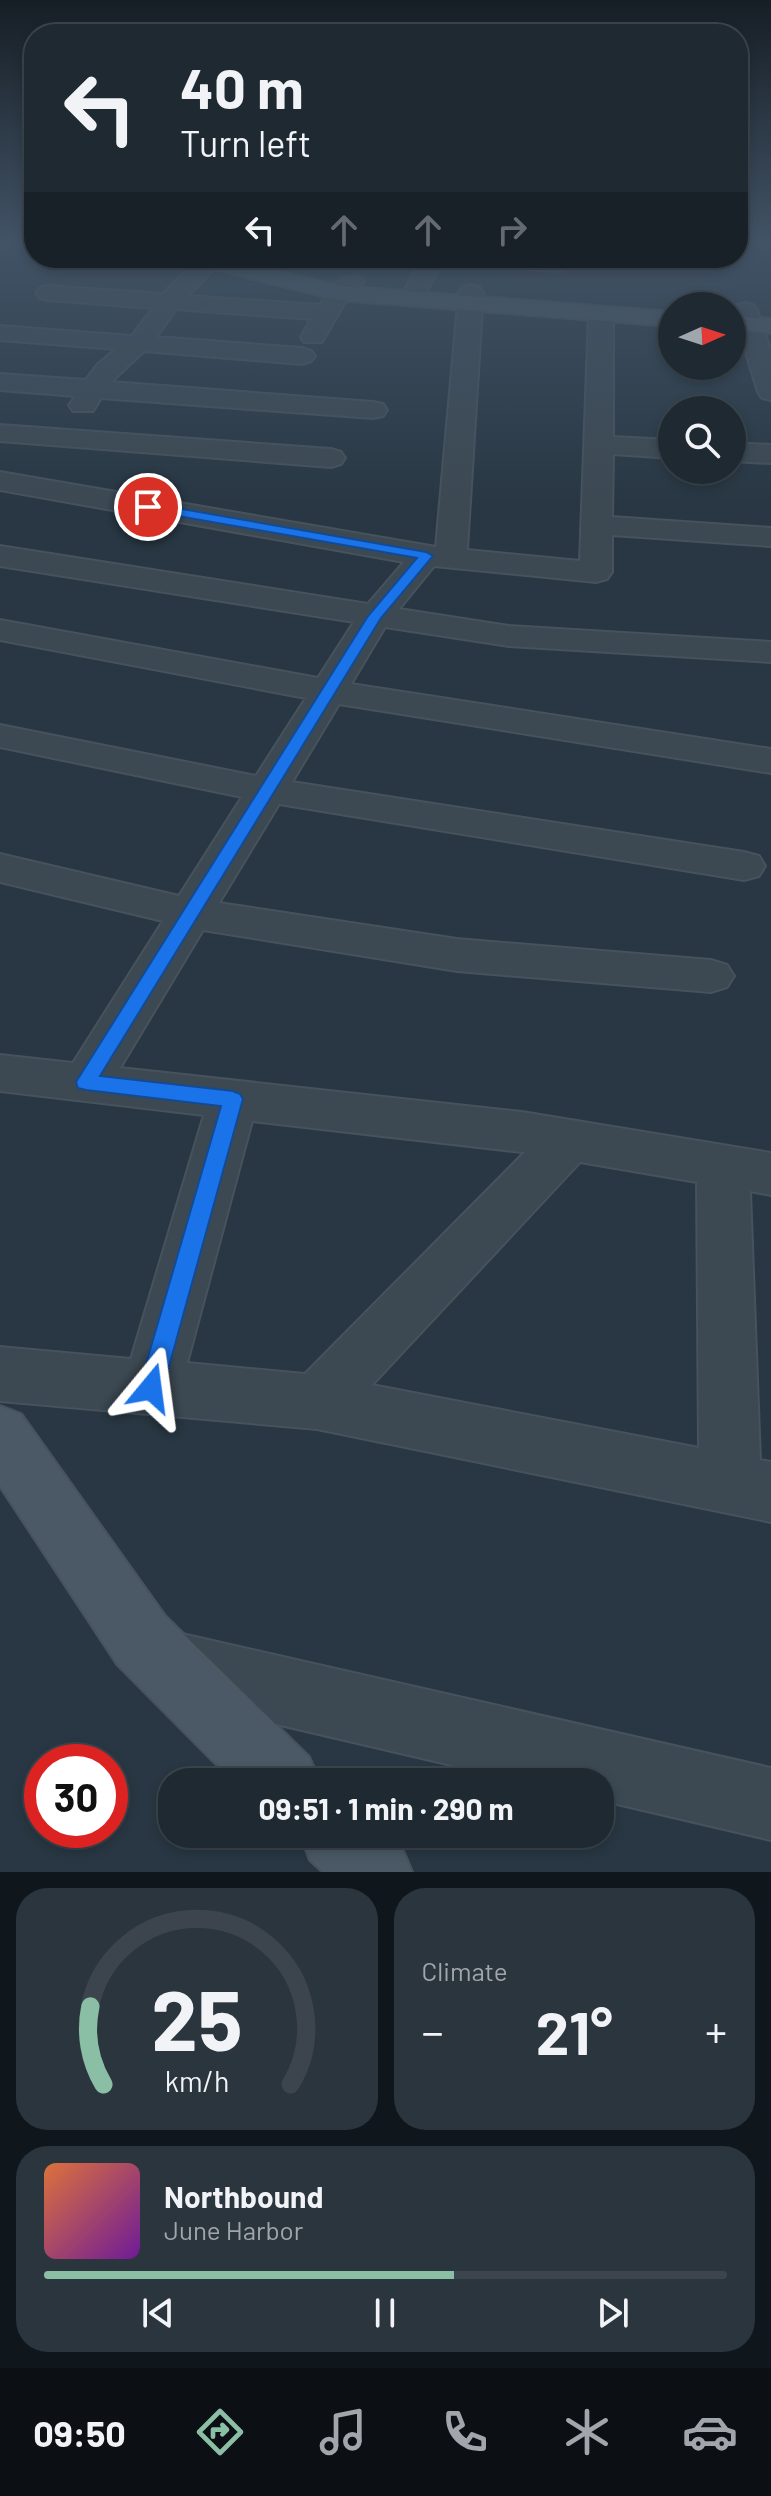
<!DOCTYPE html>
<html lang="en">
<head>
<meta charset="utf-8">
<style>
  body { margin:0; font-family:Barlow,sans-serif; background:#2b353e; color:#f1f3f6; height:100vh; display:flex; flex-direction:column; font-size:30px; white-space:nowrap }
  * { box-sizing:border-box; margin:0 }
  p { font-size:26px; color:#a1a6ac }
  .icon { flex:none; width:44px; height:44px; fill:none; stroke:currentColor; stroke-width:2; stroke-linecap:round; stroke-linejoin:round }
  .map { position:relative; height:1872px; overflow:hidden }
  .sheet { display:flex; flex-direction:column; gap:16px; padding:16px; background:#10171c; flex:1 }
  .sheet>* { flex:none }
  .hud { position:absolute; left:24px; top:24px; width:724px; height:244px; border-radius:32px; box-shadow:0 4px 12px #0003,0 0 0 2px #3c454d; background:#1e2932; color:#f1f3f6; overflow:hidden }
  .needle { width:52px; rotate:87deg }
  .fabs { position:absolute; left:658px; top:292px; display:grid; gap:16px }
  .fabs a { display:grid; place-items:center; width:88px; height:88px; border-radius:50%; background:#1e2932; box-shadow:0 4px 12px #0003,0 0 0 2px #3c454d; font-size:40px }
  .speed { position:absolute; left:24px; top:1744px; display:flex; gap:16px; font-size:40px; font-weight:700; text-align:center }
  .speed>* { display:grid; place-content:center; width:104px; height:104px; border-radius:50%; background:#1e2932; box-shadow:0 4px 12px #0003,0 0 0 2px #3c454d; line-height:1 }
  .speed .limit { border:12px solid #d22; background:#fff; color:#111 }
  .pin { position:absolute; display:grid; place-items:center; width:68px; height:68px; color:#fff; margin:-34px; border:4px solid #fff; border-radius:50%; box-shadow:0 2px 8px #0007 }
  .me { position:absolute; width:88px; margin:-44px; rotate:16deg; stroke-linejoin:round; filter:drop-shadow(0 0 6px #0008) }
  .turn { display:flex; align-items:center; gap:28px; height:168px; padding:0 24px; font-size:36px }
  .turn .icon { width:104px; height:104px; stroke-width:2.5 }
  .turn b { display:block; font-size:56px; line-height:68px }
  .lanes { display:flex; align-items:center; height:76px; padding:0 24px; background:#0003; justify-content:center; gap:40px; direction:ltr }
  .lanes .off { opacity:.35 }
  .big { font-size:60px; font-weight:700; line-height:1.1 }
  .sheet .card { flex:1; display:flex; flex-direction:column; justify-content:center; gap:12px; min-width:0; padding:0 28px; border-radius:32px; background:#2b353e }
  .sheet .dial { align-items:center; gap:0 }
  .dial svg { height:208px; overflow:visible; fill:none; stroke:#3c454d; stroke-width:7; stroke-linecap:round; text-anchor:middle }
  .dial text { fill:#f1f3f6; stroke:none }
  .song { display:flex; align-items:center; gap:24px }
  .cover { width:96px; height:96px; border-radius:12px; background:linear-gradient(135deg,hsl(20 70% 55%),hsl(280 70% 35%)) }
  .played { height:8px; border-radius:4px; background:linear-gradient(90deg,#8abfa5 60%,#3c454d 60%) }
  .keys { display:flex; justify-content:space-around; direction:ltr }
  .heat { display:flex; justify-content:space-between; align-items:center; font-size:44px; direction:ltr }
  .sheet .tiles { flex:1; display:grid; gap:16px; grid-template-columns:1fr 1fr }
  .card:last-child { grid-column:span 2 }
  .trip { position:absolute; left:158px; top:1768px; width:456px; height:80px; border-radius:32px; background:#1e2932; box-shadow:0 4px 12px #0003,0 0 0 2px #3c454d; font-weight:700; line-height:80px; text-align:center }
  .tabs { display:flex; height:128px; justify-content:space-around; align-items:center; background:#0c1014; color:#a1a6ac }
  .tabs .icon { width:56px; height:56px }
  .tabs .current { color:#8abfa5 }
  .tabs b { font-size:36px; color:#f1f3f6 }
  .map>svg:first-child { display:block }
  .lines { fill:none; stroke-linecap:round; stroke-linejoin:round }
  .street-casing { stroke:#46525c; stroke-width:4 }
  .secondary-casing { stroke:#46525c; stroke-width:4 }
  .street { fill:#3c4953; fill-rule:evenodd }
  .secondary { fill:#4a5965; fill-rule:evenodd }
  .route { fill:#1a73e8; stroke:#114b97; stroke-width:2 }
</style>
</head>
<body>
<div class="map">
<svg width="771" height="1872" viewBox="0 0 771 1872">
  <rect width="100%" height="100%" fill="#283743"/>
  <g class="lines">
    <defs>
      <path id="street" d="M200 258H224L188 296 320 305C329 290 340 272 360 277L364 282 348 297 322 342H304L301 337 311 319 176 309 156 337 302 348 311 351 315 356 311 361 302 364 144 351 111 382 373 402 383 404 387 410 383 416 373 418 101 398 93 411H73L69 405 76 396 0 390V374L86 380 97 365 116 349 0 340V326L132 336 153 308 48 300 40 298 36 293 40 288 48 286 163 294Z
        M422 258H444L426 293H410L406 288Z
        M464 258H561L569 264 566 269 558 271 475 265Z
        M471 285 479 287 483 292 467 550 580 561 589 314 592 309H610L613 314V437L672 440V458L613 454 612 517 771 528V546L612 535V572L607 579 596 582 434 566 399 609 509 626 771 642V662L509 646 385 627 351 684 771 749V773L339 704 292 782 744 852 759 856 765 866 759 876 744 880 279 804 219 903 457 939 711 960 727 965 734 976 727 987 711 992 457 971 203 930 120 1068 522 1112 771 1153V1195L750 1191 760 1460 771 1462V1522L317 1429 0 1401V1347L131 1359 204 1115 0 1091V1055L73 1063 163 921 0 882V854L179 896 242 797 0 747V725L256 776 306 698 0 640V620L318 678 354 622 0 566V546L368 604 404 562 0 490V472L436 547 459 292 463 287ZM252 1121 522 1152H525L305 1374 187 1363ZM580 1162 697 1182 699 1448 372 1385Z
        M745 303 753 305 757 310 771 352V400L762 398 758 392 733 310 737 305Z
        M0 425 331 449 341 452 345 458 341 464 331 467 0 441Z
        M732 443 771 445V463L732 461Z
        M169 1631 771 1768V1840L600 1800V1782H524L169 1699 145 1689 135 1665 145 1641Z"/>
      <path id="secondary" d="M186 258H224L339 286 672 312V326L339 300 189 263Z
        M732 316 771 319V333L732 330Z
        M0 1406 21 1414 165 1616 309 1757 320 1782H234L117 1664 0 1486Z
        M300 1834H389L401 1846 412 1872H323L310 1860Z"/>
    </defs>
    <!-- street casing -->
    <use href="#street" class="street-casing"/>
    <!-- secondary casing -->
    <use href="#secondary" class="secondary-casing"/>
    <!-- street -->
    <use href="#street" class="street"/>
    <!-- secondary -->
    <use href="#secondary" class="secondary"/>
  </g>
  <!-- sky -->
  <linearGradient id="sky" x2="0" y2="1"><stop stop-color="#161e25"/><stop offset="0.48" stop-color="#425366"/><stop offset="1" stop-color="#425366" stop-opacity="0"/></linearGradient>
  <rect width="771" height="504" fill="url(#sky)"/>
  <!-- route -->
  <path class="route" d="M148 503 426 552 433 556 381 618 100 1076 233 1091 240 1094 243 1099 163 1388 160 1396 151 1399 143 1396 139 1388 221 1106 86 1090 78 1088 76 1082 368 616 417 558 144 510 142 507Z"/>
</svg>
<div class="fabs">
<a><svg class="needle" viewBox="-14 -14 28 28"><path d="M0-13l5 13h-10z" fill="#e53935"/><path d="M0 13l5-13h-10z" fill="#a1a6ac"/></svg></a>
<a><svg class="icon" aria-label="search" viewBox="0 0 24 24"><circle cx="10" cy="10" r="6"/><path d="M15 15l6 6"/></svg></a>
</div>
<div class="speed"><div class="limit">30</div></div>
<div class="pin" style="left:148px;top:507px;background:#d93025"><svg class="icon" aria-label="arrive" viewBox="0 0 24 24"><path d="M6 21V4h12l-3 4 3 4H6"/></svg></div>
<svg class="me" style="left:151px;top:1388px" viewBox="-20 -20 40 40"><path d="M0-17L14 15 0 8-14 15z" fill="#1a73e8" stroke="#fff" stroke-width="4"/></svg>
<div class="trip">09:51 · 1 min · 290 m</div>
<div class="hud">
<div class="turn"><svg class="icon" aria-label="left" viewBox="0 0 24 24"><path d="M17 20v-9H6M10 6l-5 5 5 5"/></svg><div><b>40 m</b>Turn left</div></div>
<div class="lanes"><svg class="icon" aria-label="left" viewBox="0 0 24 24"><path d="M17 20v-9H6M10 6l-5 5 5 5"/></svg><svg class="icon off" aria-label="ahead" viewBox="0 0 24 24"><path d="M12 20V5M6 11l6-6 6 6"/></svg><svg class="icon off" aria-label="ahead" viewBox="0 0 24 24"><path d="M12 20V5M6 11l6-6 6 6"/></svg><svg class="icon off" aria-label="right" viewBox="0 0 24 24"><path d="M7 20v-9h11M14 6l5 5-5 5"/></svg></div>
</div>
</div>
<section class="sheet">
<div class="tiles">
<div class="card dial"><svg viewBox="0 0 100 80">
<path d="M14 69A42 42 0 1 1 86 69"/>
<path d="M14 69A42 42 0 0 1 9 39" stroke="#8abfa5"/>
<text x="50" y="56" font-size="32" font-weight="700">25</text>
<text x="50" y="72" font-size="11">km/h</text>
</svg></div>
<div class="card"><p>Climate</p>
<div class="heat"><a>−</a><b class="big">21°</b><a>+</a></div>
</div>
<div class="card">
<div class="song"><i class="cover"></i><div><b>Northbound</b><p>June Harbor</p></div></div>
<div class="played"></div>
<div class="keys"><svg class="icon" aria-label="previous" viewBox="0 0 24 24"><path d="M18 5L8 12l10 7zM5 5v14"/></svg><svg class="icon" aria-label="pause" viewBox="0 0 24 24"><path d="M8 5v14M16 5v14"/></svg><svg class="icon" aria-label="next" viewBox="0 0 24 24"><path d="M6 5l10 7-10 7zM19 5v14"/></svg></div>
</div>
</div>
</section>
<nav class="tabs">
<b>09:50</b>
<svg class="icon current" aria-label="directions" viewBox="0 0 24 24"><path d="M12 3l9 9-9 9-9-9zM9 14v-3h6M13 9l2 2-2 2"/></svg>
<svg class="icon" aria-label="music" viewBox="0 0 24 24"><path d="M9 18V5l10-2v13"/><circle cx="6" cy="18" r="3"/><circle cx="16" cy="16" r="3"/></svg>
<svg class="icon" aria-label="phone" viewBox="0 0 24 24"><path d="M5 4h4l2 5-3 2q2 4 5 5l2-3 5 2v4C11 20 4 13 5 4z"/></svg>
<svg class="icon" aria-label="climate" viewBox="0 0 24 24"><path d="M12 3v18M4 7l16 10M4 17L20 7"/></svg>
<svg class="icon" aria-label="car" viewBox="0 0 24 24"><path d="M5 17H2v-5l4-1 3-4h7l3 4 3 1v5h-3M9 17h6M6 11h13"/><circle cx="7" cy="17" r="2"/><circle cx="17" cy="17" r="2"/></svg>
</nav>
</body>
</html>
